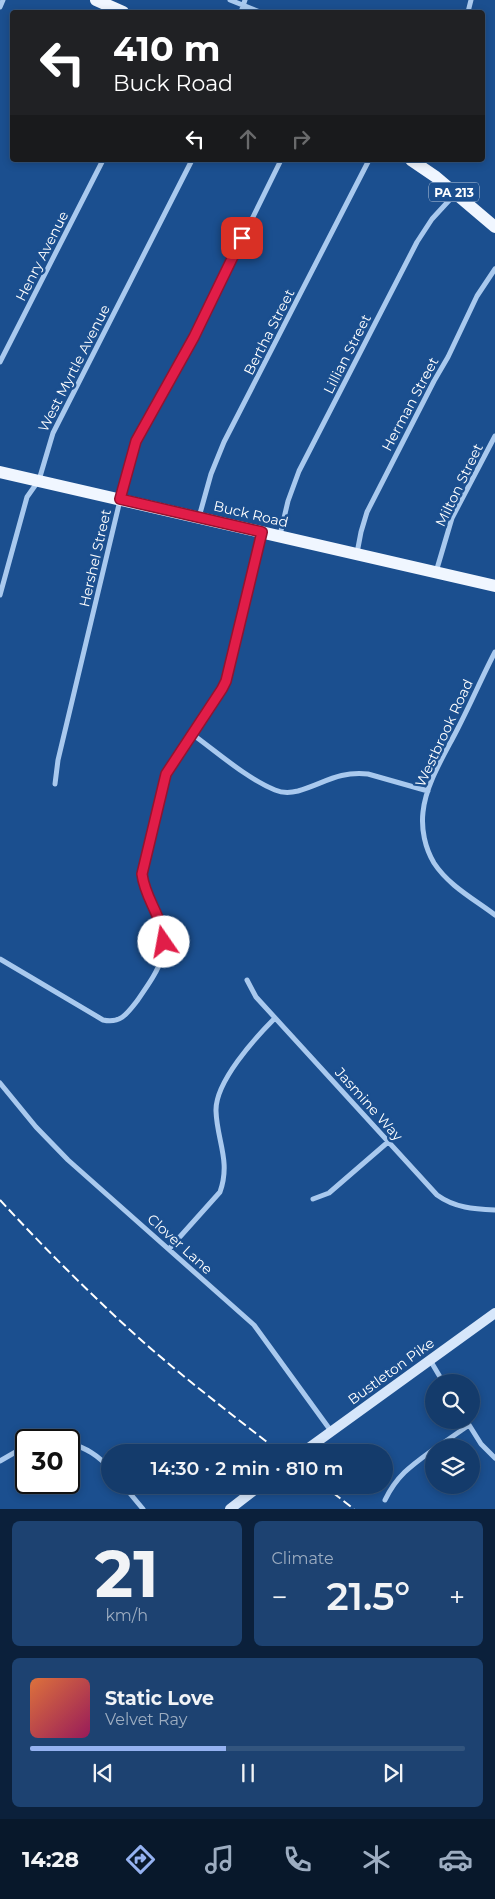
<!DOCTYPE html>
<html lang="en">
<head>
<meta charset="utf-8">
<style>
  body { margin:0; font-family:Montserrat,sans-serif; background:#1d4271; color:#f1f3f6; height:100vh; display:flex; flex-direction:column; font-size:19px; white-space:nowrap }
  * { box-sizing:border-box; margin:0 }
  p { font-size:16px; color:#9dadc1 }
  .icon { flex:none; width:28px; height:28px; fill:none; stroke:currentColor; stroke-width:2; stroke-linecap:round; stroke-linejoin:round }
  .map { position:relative; height:1509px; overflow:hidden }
  .side { display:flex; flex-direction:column; gap:12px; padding:12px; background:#0b203b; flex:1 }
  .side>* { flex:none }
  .hud { position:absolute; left:10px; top:10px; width:475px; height:152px; border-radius:5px; box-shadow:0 2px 8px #0003,0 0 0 1px #33557e; background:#202124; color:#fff; overflow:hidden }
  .fabs { position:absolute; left:425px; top:1374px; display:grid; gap:10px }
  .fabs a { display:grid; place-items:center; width:55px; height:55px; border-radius:50%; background:#143b6b; box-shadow:0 2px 8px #0003,0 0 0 1px #33557e; font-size:25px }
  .speed { position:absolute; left:15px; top:1429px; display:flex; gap:10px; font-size:25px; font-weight:700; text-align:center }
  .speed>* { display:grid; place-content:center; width:65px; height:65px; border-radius:50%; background:#143b6b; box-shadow:0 2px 8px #0003,0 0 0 1px #33557e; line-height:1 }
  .speed .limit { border:2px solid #111; border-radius:8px; background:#fff; color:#111 }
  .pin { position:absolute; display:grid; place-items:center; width:42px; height:42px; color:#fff; margin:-21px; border-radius:10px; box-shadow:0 2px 8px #0006 }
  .me { position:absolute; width:55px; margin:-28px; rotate:348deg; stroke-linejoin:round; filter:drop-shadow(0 0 4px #0008) }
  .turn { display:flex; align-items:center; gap:18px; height:105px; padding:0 20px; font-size:22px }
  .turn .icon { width:65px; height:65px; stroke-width:2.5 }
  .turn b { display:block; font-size:35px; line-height:42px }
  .lanes { display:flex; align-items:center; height:48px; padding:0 20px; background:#0003; justify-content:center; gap:25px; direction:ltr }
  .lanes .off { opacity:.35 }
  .big { font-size:38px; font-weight:600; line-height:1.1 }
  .side .card { flex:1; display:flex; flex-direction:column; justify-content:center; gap:8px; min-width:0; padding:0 18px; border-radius:8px; background:#1d4271 }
  .side .dial { align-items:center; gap:0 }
  .dial b { font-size:65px; line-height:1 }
  .song { display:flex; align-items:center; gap:15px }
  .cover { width:60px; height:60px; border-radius:8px; background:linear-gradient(135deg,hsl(20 70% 55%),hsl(330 70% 35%)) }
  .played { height:5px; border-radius:2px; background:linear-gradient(90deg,#95b2f1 45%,#33557e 45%) }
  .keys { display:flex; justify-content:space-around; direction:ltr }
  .heat { display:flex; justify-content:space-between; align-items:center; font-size:28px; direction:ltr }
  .side .tiles { flex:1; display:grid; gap:12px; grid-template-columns:1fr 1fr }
  .card:last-child { grid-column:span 2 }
  .trip { position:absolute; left:101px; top:1444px; width:292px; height:50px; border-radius:25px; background:#143b6b; box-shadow:0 2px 8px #0003,0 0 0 1px #33557e; font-weight:600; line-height:50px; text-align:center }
  .tab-bar { display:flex; height:80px; justify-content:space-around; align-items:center; background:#08182b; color:#9dadc1 }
  .tab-bar .icon { width:35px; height:35px }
  .tab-bar .on { color:#95b2f1 }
  .tab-bar b { font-size:22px; color:#f1f3f6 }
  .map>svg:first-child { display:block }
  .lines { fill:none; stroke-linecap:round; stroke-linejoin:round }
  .minor { stroke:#a9c9ee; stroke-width:5 }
  .secondary { stroke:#d6e6fa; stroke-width:10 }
  .primary { stroke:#f0f6ff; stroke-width:12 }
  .rail { stroke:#fff; stroke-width:2; stroke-dasharray:9 4; stroke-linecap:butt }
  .route-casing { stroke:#92132f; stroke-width:12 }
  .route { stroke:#e11d48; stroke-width:9 }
  .labels { text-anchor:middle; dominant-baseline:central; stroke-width:5; stroke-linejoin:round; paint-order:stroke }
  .shield { fill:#1b4f8f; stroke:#bbcadd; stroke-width:1 }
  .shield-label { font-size:12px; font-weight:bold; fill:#fff }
  .street-label { font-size:14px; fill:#fff; stroke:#1b4f8f }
</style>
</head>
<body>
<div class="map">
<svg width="495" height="1509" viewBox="0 0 495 1509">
  <rect width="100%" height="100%" fill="#1b4f8f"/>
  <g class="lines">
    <!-- minor -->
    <path class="minor" d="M230 0 260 12
      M0 7 3 0
      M241 12 245 0
      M468 12 471 0
      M0 362 103 160
      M199 517 211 474 224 442 369 160
      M280 535 288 501 299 471 417 242 432 219 455 194
      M357 553 361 532 367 512 434 381 448 357 477 296 495 269
      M436 572 452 518 495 436
      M0 595 27 497 39 480 53 433 192 160
      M495 652C482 677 471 703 458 728 445 754 426 783 423 812 421 829 425 848 434 863 449 886 474 899 495 915
      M192 734C217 752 246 778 275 790 282 793 290 793 298 791 325 783 338 771 368 774L428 791
      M55 784 58 760 132 450 194 337 281 160
      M0 959 103 1020C120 1024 127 1014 137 1001 157 972 175 949 157 913 149 896 144 893 142 874L166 774 222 689 226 681 262 532
      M247 980 256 997 437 1195C455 1208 474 1209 495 1210
      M0 1083 36 1127 68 1160 254 1325 331 1431
      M313 1199 329 1193 388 1142
      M169 1249 220 1192C231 1161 217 1141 216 1111 215 1082 255 1038 275 1018
      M430 1360 443 1382
      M466 1420 481 1444 495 1458
      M69 1443C86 1448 98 1455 110 1469
      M436 1448 469 1425
      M0 1461 26 1446
      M123 1485 143 1509
      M385 1500C397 1475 412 1465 434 1449"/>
    <!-- secondary -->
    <path class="secondary" d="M303 1452 495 1313
      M230 1509 261 1485"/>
    <!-- primary -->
    <path class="primary" d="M96 0 123 12
      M411 160 436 177 495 227
      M0 472 495 586"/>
    <!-- rail -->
    <path class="rail" d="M0 1200C47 1251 97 1301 149 1347 192 1384 236 1418 280 1452
      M323 1485 354 1509"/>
  </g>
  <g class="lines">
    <defs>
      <path id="route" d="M164 942C162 915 145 899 142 874L166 774 222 689 226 681 262 532 120 499 136 441 194 337 242 238"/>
    </defs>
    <!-- route casing -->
    <use href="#route" class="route-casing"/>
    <!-- route -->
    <use href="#route" class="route"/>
  </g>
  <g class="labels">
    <!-- shield labels -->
    <rect class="shield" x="429" y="182.5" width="50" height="19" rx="4"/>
    <g class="shield-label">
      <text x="454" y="192">PA 213</text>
    </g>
    <!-- street labels -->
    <g class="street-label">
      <text transform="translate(42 256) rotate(-63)">Henry Avenue</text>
      <text transform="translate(269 332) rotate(-63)">Bertha Street</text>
      <text transform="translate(347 354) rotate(-63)">Lillian Street</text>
      <text transform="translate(74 368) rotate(-63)">West Myrtle Avenue</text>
      <text transform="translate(410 404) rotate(-62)">Herman Street</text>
      <text transform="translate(459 485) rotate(-64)">Milton Street</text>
      <text transform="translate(251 514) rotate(13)">Buck Road</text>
      <text transform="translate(95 558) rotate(-77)">Hershel Street</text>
      <text transform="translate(444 733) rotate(-65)">Westbrook Road</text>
      <text transform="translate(369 1104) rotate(48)">Jasmine Way</text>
      <text transform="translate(180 1244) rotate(42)">Clover Lane</text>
      <text transform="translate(391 1371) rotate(-36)">Bustleton Pike</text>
    </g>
  </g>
</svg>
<div class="fabs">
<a><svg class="icon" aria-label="search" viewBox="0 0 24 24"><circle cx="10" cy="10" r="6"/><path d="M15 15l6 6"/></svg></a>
<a><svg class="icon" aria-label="layers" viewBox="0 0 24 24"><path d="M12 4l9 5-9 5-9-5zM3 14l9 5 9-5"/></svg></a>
</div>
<div class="speed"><div class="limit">30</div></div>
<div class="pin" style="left:242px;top:238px;background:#d93025"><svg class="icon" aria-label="arrive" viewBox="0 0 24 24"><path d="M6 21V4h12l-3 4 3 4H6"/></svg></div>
<svg class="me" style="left:164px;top:942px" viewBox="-20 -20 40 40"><circle r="19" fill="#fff"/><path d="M0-13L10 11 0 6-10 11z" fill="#e11d48"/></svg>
<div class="trip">14:30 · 2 min · 810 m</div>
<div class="hud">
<div class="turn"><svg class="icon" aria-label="left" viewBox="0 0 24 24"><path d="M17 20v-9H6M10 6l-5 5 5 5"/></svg><div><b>410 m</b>Buck Road</div></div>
<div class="lanes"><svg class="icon" aria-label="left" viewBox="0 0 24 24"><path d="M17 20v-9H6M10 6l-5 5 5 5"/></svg><svg class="icon off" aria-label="ahead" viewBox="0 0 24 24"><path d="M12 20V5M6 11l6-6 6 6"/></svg><svg class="icon off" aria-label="right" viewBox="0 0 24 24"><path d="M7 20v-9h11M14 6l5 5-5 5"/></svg></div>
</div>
</div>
<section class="side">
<div class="tiles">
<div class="card dial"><b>21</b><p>km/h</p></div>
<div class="card"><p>Climate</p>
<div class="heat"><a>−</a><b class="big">21.5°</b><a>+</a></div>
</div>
<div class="card">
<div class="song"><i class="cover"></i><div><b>Static Love</b><p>Velvet Ray</p></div></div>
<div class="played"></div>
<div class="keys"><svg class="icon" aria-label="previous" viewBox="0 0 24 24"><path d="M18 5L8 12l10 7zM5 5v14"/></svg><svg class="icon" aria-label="pause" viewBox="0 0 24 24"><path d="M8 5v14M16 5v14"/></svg><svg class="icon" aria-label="next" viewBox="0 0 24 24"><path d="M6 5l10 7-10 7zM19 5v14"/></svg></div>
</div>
</div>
</section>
<nav class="tab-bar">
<b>14:28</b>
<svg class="icon on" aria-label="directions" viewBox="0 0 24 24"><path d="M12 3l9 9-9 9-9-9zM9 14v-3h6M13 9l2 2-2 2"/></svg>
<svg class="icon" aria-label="music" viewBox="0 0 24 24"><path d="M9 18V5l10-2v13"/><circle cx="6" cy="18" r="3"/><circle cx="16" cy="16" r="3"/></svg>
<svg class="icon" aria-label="phone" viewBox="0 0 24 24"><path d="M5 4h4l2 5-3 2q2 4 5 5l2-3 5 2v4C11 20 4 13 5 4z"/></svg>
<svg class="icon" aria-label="climate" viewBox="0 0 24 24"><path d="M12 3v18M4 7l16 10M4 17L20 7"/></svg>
<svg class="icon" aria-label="car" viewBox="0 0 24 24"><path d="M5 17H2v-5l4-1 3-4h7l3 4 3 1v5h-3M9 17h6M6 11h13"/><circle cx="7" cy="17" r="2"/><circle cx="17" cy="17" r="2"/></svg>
</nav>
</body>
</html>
